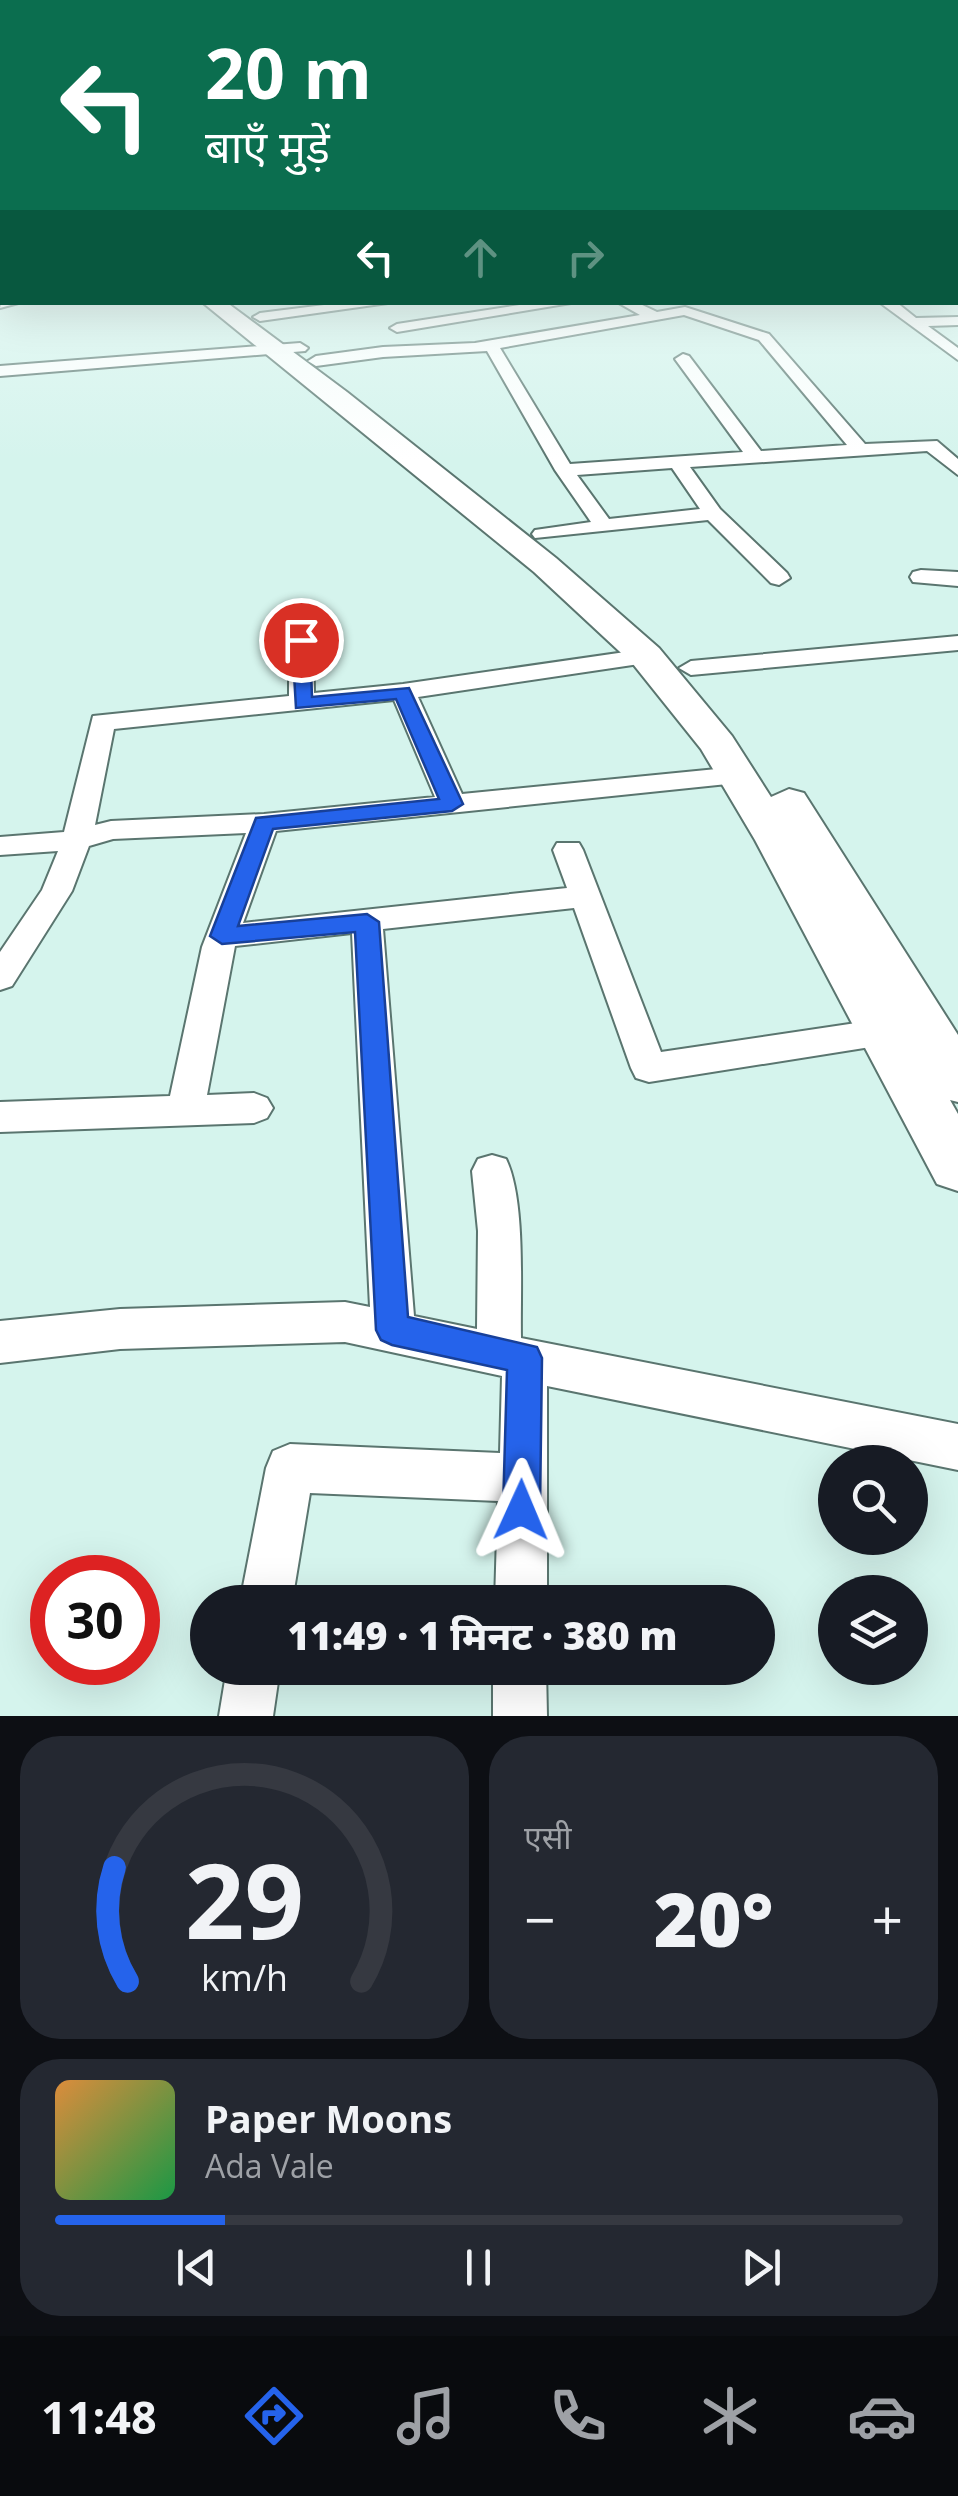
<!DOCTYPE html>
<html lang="hi">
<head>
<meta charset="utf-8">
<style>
  body { margin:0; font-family:"Open Sans","Noto Sans Devanagari",sans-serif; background:#242831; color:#f1f3f6; height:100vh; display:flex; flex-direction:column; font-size:38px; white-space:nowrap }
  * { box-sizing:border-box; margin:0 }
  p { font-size:32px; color:#9ea1a6 }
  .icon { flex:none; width:55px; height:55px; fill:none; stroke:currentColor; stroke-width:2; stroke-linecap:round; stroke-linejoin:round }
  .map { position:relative; height:1716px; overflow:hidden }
  .sheet { display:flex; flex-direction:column; gap:20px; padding:20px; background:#0d0f14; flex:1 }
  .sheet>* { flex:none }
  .guide { position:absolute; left:0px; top:0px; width:960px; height:305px; box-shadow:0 10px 40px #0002; background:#0b6e4f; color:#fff; overflow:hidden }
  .controls { position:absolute; left:818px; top:1445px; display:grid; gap:20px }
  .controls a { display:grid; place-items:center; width:110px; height:110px; border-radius:50%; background:#171b24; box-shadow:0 10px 40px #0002; font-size:50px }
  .speed { position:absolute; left:30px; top:1555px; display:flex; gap:20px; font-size:50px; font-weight:700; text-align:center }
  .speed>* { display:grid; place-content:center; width:130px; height:130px; border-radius:50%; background:#171b24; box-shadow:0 10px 40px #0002; line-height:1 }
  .speed .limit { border:15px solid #d22; background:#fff; color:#111 }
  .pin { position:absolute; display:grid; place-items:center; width:85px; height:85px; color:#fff; margin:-42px; border:5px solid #fff; border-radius:50%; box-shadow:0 2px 10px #0007 }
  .me { position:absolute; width:110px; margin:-55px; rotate:1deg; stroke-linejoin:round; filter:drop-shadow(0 0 8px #0008) }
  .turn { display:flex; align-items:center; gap:35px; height:210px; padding:0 40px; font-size:45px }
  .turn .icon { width:130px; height:130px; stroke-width:2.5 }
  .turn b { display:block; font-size:70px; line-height:85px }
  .lanes { display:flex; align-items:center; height:95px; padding:0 40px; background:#0003; justify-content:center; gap:50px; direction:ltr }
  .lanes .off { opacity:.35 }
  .big { font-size:75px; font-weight:800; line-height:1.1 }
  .sheet .tile { flex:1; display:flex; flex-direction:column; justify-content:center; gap:15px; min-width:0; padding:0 35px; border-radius:40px; background:#242831 }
  .sheet .dial { align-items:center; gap:0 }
  .dial svg { height:260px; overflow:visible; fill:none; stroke:#363941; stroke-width:7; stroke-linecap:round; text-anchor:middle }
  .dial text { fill:#f1f3f6; stroke:none }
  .song { display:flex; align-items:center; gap:30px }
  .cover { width:120px; height:120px; border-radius:15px; background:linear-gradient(135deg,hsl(30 70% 55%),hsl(140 70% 35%)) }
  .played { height:10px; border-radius:5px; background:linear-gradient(90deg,#2563eb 20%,#363941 20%) }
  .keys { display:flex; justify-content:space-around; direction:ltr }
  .heat { display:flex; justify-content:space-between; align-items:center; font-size:55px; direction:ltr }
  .sheet .tiles { flex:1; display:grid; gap:20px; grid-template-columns:1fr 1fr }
  .tile:last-child { grid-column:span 2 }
  .trip { position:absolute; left:190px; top:1585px; width:585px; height:100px; border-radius:50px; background:#171b24; box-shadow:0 10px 40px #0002; font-weight:800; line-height:100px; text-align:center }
  .menu { display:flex; height:160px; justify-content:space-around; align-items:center; background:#090b0e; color:#9ea1a6 }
  .menu .icon { width:70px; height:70px }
  .menu .current { color:#2563eb }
  .menu b { font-size:45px; color:#f1f3f6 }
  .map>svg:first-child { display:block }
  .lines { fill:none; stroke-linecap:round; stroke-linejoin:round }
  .street-casing { stroke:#5a756f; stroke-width:4 }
  .secondary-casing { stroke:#5a756f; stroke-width:4 }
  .primary-casing { stroke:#fff; stroke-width:4 }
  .street { fill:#fff; fill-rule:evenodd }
  .secondary { fill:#fff; fill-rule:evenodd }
  .primary { fill:#8bd0c5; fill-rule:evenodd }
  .route { fill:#2563eb; stroke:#184099; stroke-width:2.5 }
</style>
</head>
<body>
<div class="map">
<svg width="958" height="1716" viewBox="0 0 958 1716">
  <rect width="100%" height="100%" fill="#d5f4ed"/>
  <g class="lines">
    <defs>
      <path id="street" d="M2 271V279L0 280V272Z
        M2 299V302H22L0 308Z
        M348 302H395L260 321 253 317 260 313Z
        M539 302H577L397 332 390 328 397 324Z
        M617 302H636L657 312 685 307 769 334 865 444 937 441 958 459V475L927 451 690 467 720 509 787 573 790 578 779 585 771 583 708 520 535 538 532 534 535 530 591 522 555 470 487 351 383 357 316 366 308 361 316 356 383 347 475 343 640 315ZM684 315 759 340 847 445 761 451 689 356 683 354 675 359 743 452 570 464 500 348ZM672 468 700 509 609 519 577 475Z
        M879 302H896L916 318 958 317V325L928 326 958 348V360Z
        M300 343 308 348 305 351 0 376V366Z
        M921 570 958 572V586L913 582 910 577 913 572Z
        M301 633 313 640 314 693 403 684 646 649 655 651 658 656 646 663 418 697 462 794 737 767 751 775 737 783 276 831 243 923 567 888 553 850 557 843H579L583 850 661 1052 883 1019 895 1023 901 1032 895 1041 883 1045 649 1082 636 1078 631 1068 574 908 383 929 414 1316 477 1329 478 1231 472 1171 478 1159 492 1155 506 1159C526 1200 520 1291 521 1338L958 1424V1470L547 1386V1602H495L498 1501 310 1493 292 1602H240L266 1468 273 1451 290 1444 500 1453 502 1376 345 1342 120 1349 0 1363V1321L120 1309 345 1302 370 1307 352 933 235 946 207 1095 254 1093 267 1098 273 1108 267 1118 254 1123 0 1132V1102L170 1096 202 947 246 833 113 839 89 846 72 891 12 986 0 990V952L42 890 58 851 0 855V837L64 832 93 716 289 696V640ZM394 700 435 797 264 814 111 821 95 825 114 729Z
        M958 636V650L691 675 679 668 691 661Z
        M227 1668H280L273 1716H219Z
        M493 1668H546L547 1716H493Z"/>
      <path id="secondary" d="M202 302H226L347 392 556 558 659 648 732 736 771 797 789 789 804 793 958 1035V1102L950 1100 958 1114V1191L937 1184 755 840 701 749 633 664 534 572Z"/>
      <path id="primary" d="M2 225V237L0 238V226Z"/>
    </defs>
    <!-- street casing -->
    <use href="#street" class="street-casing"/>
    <!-- secondary casing -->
    <use href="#secondary" class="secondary-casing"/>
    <!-- primary casing -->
    <use href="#primary" class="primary-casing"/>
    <!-- street -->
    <use href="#street" class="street"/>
    <!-- secondary -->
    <use href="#secondary" class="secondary"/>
    <!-- primary -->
    <use href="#primary" class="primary"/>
  </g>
  <!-- sky -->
  <linearGradient id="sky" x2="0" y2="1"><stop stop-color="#53aec5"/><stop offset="0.48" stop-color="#ecfaf7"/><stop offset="1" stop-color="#ecfaf7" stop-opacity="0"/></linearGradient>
  <rect width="958" height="460" fill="url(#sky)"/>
  <!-- route -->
  <path class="route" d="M301 635 310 640 312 697 409 688 463 804 452 811 273 829 238 926 367 914 379 922 408 1317 537 1347 542 1358 540 1510 534 1523 521 1528 508 1523 503 1510 507 1370 392 1345 381 1340 376 1330 355 932 222 944 210 936 256 818 439 799 396 699 296 708 292 640Z"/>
</svg>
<div class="controls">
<a><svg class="icon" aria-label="search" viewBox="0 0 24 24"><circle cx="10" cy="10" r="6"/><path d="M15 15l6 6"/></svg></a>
<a><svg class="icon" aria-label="layers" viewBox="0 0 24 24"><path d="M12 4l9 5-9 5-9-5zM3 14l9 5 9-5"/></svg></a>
</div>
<div class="speed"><div class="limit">30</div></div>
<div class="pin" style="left:301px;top:640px;background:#d93025"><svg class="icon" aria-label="arrive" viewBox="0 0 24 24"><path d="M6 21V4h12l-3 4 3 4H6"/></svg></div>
<svg class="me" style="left:521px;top:1510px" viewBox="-20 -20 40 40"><path d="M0-17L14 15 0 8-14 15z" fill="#2563eb" stroke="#fff" stroke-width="4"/></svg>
<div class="trip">11:49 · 1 मिनट · 380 m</div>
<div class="guide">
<div class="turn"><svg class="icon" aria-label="left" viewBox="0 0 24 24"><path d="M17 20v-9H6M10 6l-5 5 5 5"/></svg><div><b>20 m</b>बाएँ मुड़ें</div></div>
<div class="lanes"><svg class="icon" aria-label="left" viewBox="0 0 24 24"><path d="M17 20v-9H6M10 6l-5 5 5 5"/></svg><svg class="icon off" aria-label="ahead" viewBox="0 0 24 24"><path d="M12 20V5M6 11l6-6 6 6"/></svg><svg class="icon off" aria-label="right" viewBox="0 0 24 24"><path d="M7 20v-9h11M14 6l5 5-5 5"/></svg></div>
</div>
</div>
<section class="sheet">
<div class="tiles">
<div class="tile dial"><svg viewBox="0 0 100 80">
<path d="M14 69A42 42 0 1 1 86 69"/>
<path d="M14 69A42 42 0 0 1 10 34" stroke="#2563eb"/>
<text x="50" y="56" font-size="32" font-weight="700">29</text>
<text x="50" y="72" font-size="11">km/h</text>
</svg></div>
<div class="tile"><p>एसी</p>
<div class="heat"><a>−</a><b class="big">20°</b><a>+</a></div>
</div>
<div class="tile">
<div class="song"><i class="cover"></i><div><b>Paper Moons</b><p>Ada Vale</p></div></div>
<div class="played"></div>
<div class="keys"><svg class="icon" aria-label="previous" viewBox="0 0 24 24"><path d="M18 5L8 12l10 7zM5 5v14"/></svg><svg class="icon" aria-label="pause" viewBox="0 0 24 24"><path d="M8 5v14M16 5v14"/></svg><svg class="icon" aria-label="next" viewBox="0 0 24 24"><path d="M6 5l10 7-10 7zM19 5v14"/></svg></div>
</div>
</div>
</section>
<nav class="menu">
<b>11:48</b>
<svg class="icon current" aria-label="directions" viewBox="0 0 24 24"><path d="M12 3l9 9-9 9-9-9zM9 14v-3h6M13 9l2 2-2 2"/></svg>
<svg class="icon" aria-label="music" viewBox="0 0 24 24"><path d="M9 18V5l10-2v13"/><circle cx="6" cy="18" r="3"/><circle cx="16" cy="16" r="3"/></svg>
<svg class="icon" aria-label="phone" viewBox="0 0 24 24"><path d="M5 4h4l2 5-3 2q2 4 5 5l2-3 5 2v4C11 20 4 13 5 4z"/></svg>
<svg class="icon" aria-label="climate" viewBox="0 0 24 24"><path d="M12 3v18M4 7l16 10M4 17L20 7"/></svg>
<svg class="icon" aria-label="car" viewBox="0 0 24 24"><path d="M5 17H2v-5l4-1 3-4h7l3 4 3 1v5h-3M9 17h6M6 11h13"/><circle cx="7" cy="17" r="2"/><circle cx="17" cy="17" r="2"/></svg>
</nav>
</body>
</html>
